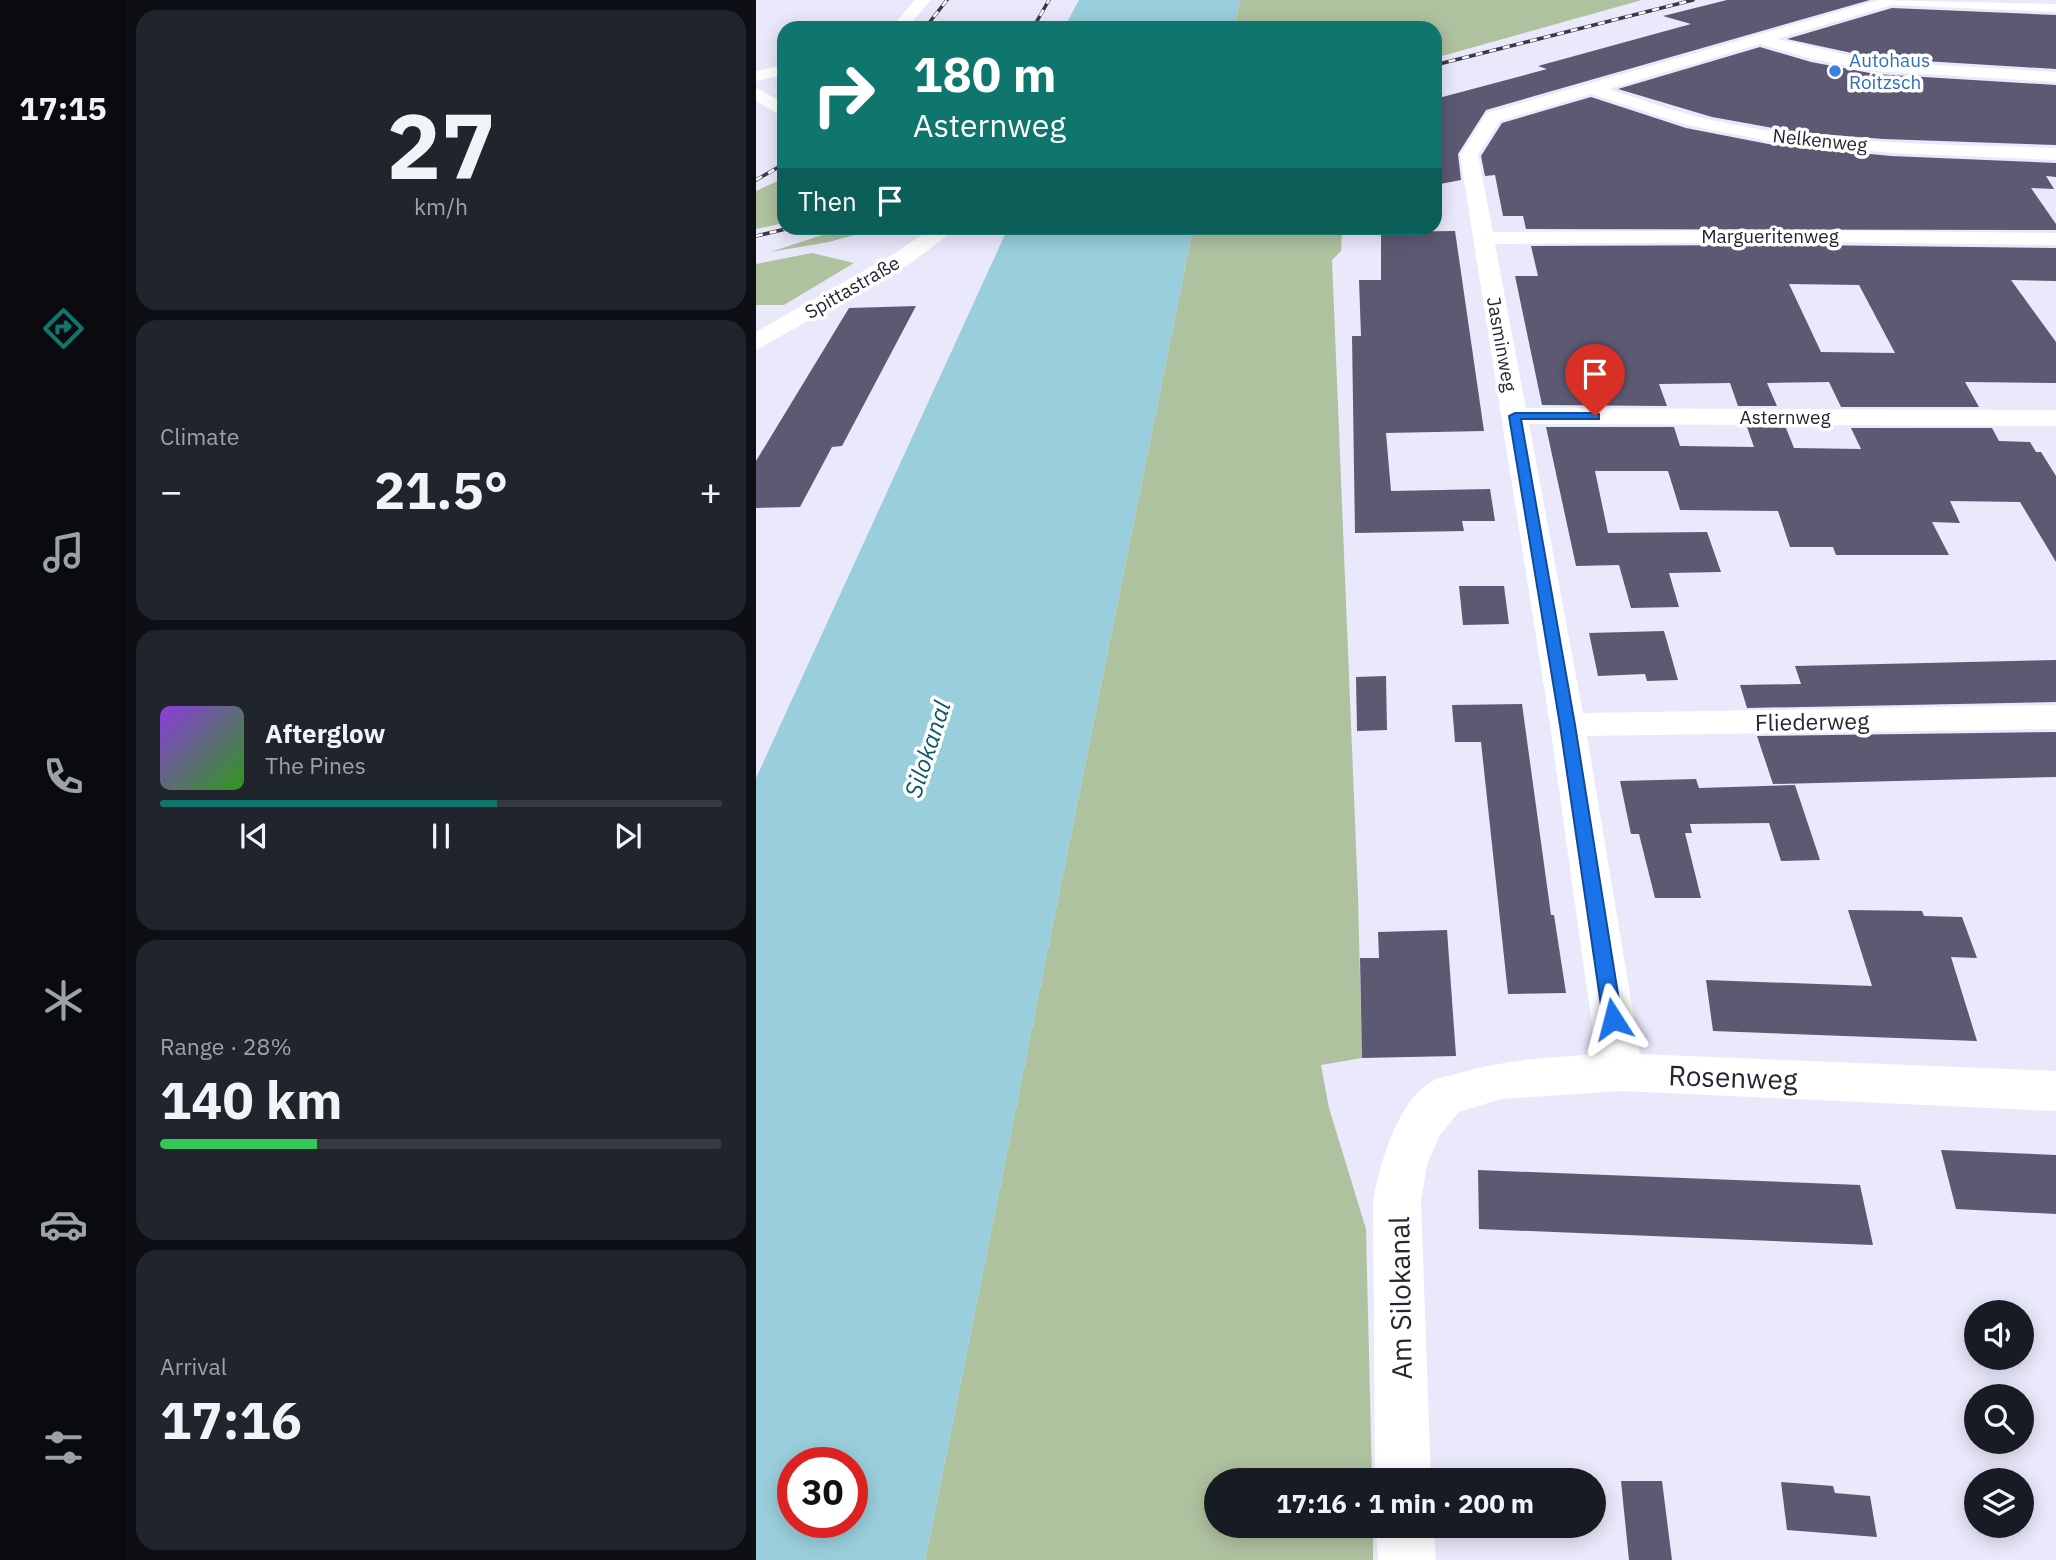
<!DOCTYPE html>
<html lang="en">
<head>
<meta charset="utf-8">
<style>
  body { margin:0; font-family:"IBM Plex Sans",sans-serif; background:#20242c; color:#f1f3f6; height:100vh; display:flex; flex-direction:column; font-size:26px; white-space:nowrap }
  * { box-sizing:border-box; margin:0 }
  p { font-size:23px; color:#9ea1a6 }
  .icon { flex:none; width:38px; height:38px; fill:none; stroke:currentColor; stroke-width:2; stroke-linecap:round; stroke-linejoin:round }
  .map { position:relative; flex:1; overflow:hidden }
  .sheet { display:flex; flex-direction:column; gap:10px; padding:10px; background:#0d0f14; width:630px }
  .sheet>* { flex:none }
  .banner { position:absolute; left:21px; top:21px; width:665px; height:214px; border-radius:21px; box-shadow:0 4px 18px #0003; background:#0f766e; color:#fff; overflow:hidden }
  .buttons { position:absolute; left:1208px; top:1300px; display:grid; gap:14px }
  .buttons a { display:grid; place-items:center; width:70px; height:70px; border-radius:50%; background:#171b24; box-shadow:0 4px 18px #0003; font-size:35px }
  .speed { position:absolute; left:21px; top:1447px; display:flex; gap:14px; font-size:35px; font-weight:700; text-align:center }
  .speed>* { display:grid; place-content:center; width:91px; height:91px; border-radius:50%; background:#171b24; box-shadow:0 4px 18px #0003; line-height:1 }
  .speed .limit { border:10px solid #d22; background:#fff; color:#111 }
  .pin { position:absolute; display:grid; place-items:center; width:60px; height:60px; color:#fff; margin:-72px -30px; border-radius:50% 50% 50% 0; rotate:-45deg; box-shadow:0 0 7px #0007 }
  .pin .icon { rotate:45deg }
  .me { position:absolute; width:77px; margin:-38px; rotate:351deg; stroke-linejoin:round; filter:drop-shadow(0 0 5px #0008) }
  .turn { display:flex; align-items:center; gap:24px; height:147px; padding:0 21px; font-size:32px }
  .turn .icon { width:91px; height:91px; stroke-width:2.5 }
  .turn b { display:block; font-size:49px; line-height:60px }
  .then { display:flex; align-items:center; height:66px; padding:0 21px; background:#0003; gap:14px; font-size:26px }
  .big { font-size:52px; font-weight:800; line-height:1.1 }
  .sheet .tile { flex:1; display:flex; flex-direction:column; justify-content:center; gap:10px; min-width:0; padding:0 24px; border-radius:21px; background:#20242c }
  .sheet .dial { align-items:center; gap:0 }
  .dial b { font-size:91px; line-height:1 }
  .song { display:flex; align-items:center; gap:21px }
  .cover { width:84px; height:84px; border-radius:10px; background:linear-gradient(135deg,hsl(270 70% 55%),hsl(110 70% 35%)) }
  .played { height:7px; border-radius:4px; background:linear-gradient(90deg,#0f766e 60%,#363941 60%) }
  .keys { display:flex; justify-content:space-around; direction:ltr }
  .heat { display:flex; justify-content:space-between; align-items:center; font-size:38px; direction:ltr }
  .charge { height:10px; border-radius:5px; background:linear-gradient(90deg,#34c759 28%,#363941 0) }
  .trip { position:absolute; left:448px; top:1468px; width:402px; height:70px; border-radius:35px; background:#171b24; box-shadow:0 4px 18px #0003; font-weight:800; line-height:70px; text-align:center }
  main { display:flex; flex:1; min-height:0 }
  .tab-bar { display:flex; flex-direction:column; width:126px; justify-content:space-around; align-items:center; background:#090b0e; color:#9ea1a6 }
  .tab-bar .icon { width:49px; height:49px }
  .tab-bar .selected { color:#0f766e }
  .tab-bar b { font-size:32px; color:#f1f3f6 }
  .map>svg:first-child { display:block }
  .green { fill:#afc2a0 }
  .water { fill:#99cfdc; fill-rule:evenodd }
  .building { fill:#5c5973; fill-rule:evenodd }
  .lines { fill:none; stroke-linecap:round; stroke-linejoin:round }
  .minor { fill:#fff; fill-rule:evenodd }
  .tertiary { fill:#fff; fill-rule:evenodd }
  .rail-casing { stroke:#3b3945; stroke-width:3.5 }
  .rail { stroke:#fff; stroke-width:2.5; stroke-dasharray:7; stroke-linecap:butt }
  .route { fill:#1a73e8; stroke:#114b97; stroke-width:2 }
  .shop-dot { fill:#3f7fe0; stroke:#fff; stroke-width:2.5 }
  .labels { text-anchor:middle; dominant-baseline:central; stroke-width:7; stroke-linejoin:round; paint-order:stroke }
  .far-shop-label { font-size:19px; fill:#366cbe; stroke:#fff; text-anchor:start }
  .far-street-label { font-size:19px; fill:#262530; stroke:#fff }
  .street-label { font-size:23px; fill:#262530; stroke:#fff }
  .water-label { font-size:24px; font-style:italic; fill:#0b5866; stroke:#fff }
  .near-street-label { font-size:28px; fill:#262530; stroke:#fff }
</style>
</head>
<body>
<main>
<nav class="tab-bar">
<b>17:15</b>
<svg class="icon selected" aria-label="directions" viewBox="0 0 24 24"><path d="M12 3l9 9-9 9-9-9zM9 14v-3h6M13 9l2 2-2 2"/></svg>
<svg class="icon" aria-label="music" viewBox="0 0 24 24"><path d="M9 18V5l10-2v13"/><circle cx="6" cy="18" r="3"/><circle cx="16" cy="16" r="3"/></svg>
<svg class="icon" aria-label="phone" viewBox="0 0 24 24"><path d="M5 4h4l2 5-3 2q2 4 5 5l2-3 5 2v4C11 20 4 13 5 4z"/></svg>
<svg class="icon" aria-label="climate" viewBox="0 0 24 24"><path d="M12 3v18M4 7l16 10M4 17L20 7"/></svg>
<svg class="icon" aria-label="car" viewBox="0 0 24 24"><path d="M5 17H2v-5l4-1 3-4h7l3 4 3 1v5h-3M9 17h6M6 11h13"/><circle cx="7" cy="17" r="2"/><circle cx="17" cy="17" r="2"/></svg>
<svg class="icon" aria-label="filters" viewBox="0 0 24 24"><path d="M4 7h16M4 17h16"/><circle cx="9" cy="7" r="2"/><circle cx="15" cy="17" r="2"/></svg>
</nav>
<section class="sheet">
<div class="tile dial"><b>27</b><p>km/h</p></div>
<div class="tile"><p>Climate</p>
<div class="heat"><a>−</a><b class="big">21.5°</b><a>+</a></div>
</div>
<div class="tile">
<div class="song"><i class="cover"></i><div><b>Afterglow</b><p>The Pines</p></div></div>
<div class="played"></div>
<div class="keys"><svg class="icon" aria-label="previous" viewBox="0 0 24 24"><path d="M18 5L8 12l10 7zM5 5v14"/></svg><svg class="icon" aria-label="pause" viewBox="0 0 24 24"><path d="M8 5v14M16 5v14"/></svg><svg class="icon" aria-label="next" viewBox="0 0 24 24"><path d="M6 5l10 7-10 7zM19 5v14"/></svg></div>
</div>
<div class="tile"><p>Range · 28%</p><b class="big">140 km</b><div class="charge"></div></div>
<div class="tile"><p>Arrival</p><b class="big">17:16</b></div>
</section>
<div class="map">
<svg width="1300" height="1560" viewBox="0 0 1300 1560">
  <rect width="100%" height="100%" fill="#eae8fb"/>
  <!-- green -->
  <path class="green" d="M484 0H886L679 58V28H478Z
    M28 178V223L0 229V191Z
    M88 228H123L73 242 14 252Z
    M437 228H586L585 251 576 260 602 895 606 1058 565 1065 573 1108 610 1229 616 1480H460V1526H617V1560H169Z
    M56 253 98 263 28 305H0V264Z"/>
  <!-- water -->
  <path class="water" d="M323 0H484L478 28H308Z
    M252 228H437L169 1560H0V778ZM37 1463H96V1522H37Z"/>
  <!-- building -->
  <path class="building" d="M971 0H1114L730 110 702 154 705 180 679 185V99L791 69 782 66 935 24 907 16Z
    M1136 8 1300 15V69L1119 58 1031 39Z
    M1004 47 1055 62 1119 74 1300 85V145L1127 139 1040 132 956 117 862 89Z
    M835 97 930 128 1012 144 1135 156 1300 163V177L1290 176 1298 189 1275 188 1300 224V230L770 229 767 216H747L739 175 729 176 725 156 746 123Z
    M699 231 728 431 630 433 635 491 734 489 739 521H706L708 531 599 533 596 336H605L603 280H625V232Z
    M1049 245 1300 248V281L1255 280 1300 342V383L1209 382 1223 407H1085L1073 382 1011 383 1021 406H982L974 383 903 384 911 406 786 405 759 276H782L775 246ZM1033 284 1103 285 1139 353 1065 352Z
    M160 306 86 446 76 447 44 507 0 508V461L93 308Z
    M790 427H918L924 446 998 447 991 427 1030 428 1038 448 1105 449 1095 428H1236L1243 441 1274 442 1280 452H1285L1300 476V562L1264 502 1194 501 1204 523 1176 522 1193 555H1080L1077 547H1034L1022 511 924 510 912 471H839L852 533 951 532 965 572 913 573 923 607 875 608 863 565 820 566Z
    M703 586H748L753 624 707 625Z
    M908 631 922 680 891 681 889 674 842 676 833 633Z
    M1300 660V702L991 708 984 685 1045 684 1039 666Z
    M630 676 631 730 601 731 600 677Z
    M766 704 795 915H798L810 993 752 994 725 742H699L696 705Z
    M1300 732V777L1017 784 1001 736Z
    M940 779 943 788 1039 785 1064 860 1025 861 1013 823 934 824 936 833H929L945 898H899L883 834H875L864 781Z
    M1092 910 1166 911 1168 916 1206 917 1221 958 1195 957 1221 1041 957 1031 950 980 1116 986Z
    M691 930 700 1056 606 1058 604 958H623L622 932Z
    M1185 1150 1300 1155V1214L1200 1209Z
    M722 1170 1104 1185 1117 1245 723 1229Z
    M865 1481H906L916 1560H873Z
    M1025 1482 1077 1486 1079 1493 1114 1496 1121 1537 1031 1530Z"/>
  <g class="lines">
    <!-- minor -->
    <path class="minor" d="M1123 0 1300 4V12L1136 5 1021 39 1119 61 1300 72V82L1119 71 1056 59 1004 44 853 89C886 100 920 112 955 120 1067 145 1185 144 1300 148V160L1135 153 1012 141 931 125 835 94 744 121 722 155 737 232 1049 230 1300 233V245L1049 242 739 244 770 408 1300 410V426L773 424 827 713 1300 705V729L831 736 884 1054 1300 1071V1111L865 1091 745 1099 703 1112 684 1135 671 1164 665 1201 675 1480H619L617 1201C623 1166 641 1103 673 1083 681 1077 694 1076 703 1073 752 1059 790 1058 840 1054L794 725 704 155 731 113Z
      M620 1526H678L680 1560H622Z"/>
    <!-- tertiary -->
    <path class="tertiary" d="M159 0H175L151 28H134Z
      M28 65V75L0 81V71Z
      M0 88 28 103V117L0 101Z
      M176 228H201L155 263 0 350V332L139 253Z"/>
    <defs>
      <path id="rail" d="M169 28 191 0
        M277 28 293 0
        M679 65 937 0
        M0 180 28 164
        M0 236 34 228"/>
    </defs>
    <!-- rail casing -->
    <use href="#rail" class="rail-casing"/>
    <!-- rail -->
    <use href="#rail" class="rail"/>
  </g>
  <!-- route -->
  <path class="route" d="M839 413 843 414V419H765L819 725 866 1019 863 1024H850L847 1019 804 725 753 416 759 413Z"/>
  <!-- markers -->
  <circle class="shop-dot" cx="1079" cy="71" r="7"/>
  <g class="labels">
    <!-- far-shop labels -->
    <g class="far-shop-label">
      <text x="1093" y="60">Autohaus<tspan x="1093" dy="22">Roitzsch</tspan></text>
    </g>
    <!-- far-street labels -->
    <g class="far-street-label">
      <text transform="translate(1064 140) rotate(6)">Nelkenweg</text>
      <text x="1014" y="236">Margueritenweg</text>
      <text transform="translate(96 287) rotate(-30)">Spittastraße</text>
      <text transform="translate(746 344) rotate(80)">Jasminweg</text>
      <text x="1029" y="417">Asternweg</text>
    </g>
    <!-- street labels -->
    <g class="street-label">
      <text transform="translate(1056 721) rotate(-1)">Fliederweg</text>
    </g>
    <!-- water labels -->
    <g class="water-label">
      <text transform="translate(171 749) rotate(-72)">Silokanal</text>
    </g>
    <!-- near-street labels -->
    <g class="near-street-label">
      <text transform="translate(977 1077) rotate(2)">Rosenweg</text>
      <text transform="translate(644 1298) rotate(-91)">Am Silokanal</text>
    </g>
  </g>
</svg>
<div class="buttons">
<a><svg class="icon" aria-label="sound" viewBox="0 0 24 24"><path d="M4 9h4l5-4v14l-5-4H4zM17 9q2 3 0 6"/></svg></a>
<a><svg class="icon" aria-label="search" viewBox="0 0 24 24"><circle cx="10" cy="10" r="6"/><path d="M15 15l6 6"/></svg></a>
<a><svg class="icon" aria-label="layers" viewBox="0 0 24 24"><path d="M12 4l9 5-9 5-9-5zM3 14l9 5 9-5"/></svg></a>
</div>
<div class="speed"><div class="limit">30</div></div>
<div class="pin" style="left:839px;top:416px;background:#d93025"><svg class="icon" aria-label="arrive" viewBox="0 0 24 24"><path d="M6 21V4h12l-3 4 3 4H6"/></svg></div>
<svg class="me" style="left:857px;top:1019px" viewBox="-20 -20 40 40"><path d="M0-17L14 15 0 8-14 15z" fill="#1a73e8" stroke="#fff" stroke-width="4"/></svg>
<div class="trip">17:16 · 1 min · 200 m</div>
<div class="banner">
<div class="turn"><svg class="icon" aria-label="right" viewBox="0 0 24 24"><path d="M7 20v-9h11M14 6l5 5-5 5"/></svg><div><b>180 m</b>Asternweg</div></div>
<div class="then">Then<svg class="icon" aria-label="arrive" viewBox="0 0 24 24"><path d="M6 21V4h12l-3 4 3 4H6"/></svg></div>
</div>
</div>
</main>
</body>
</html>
